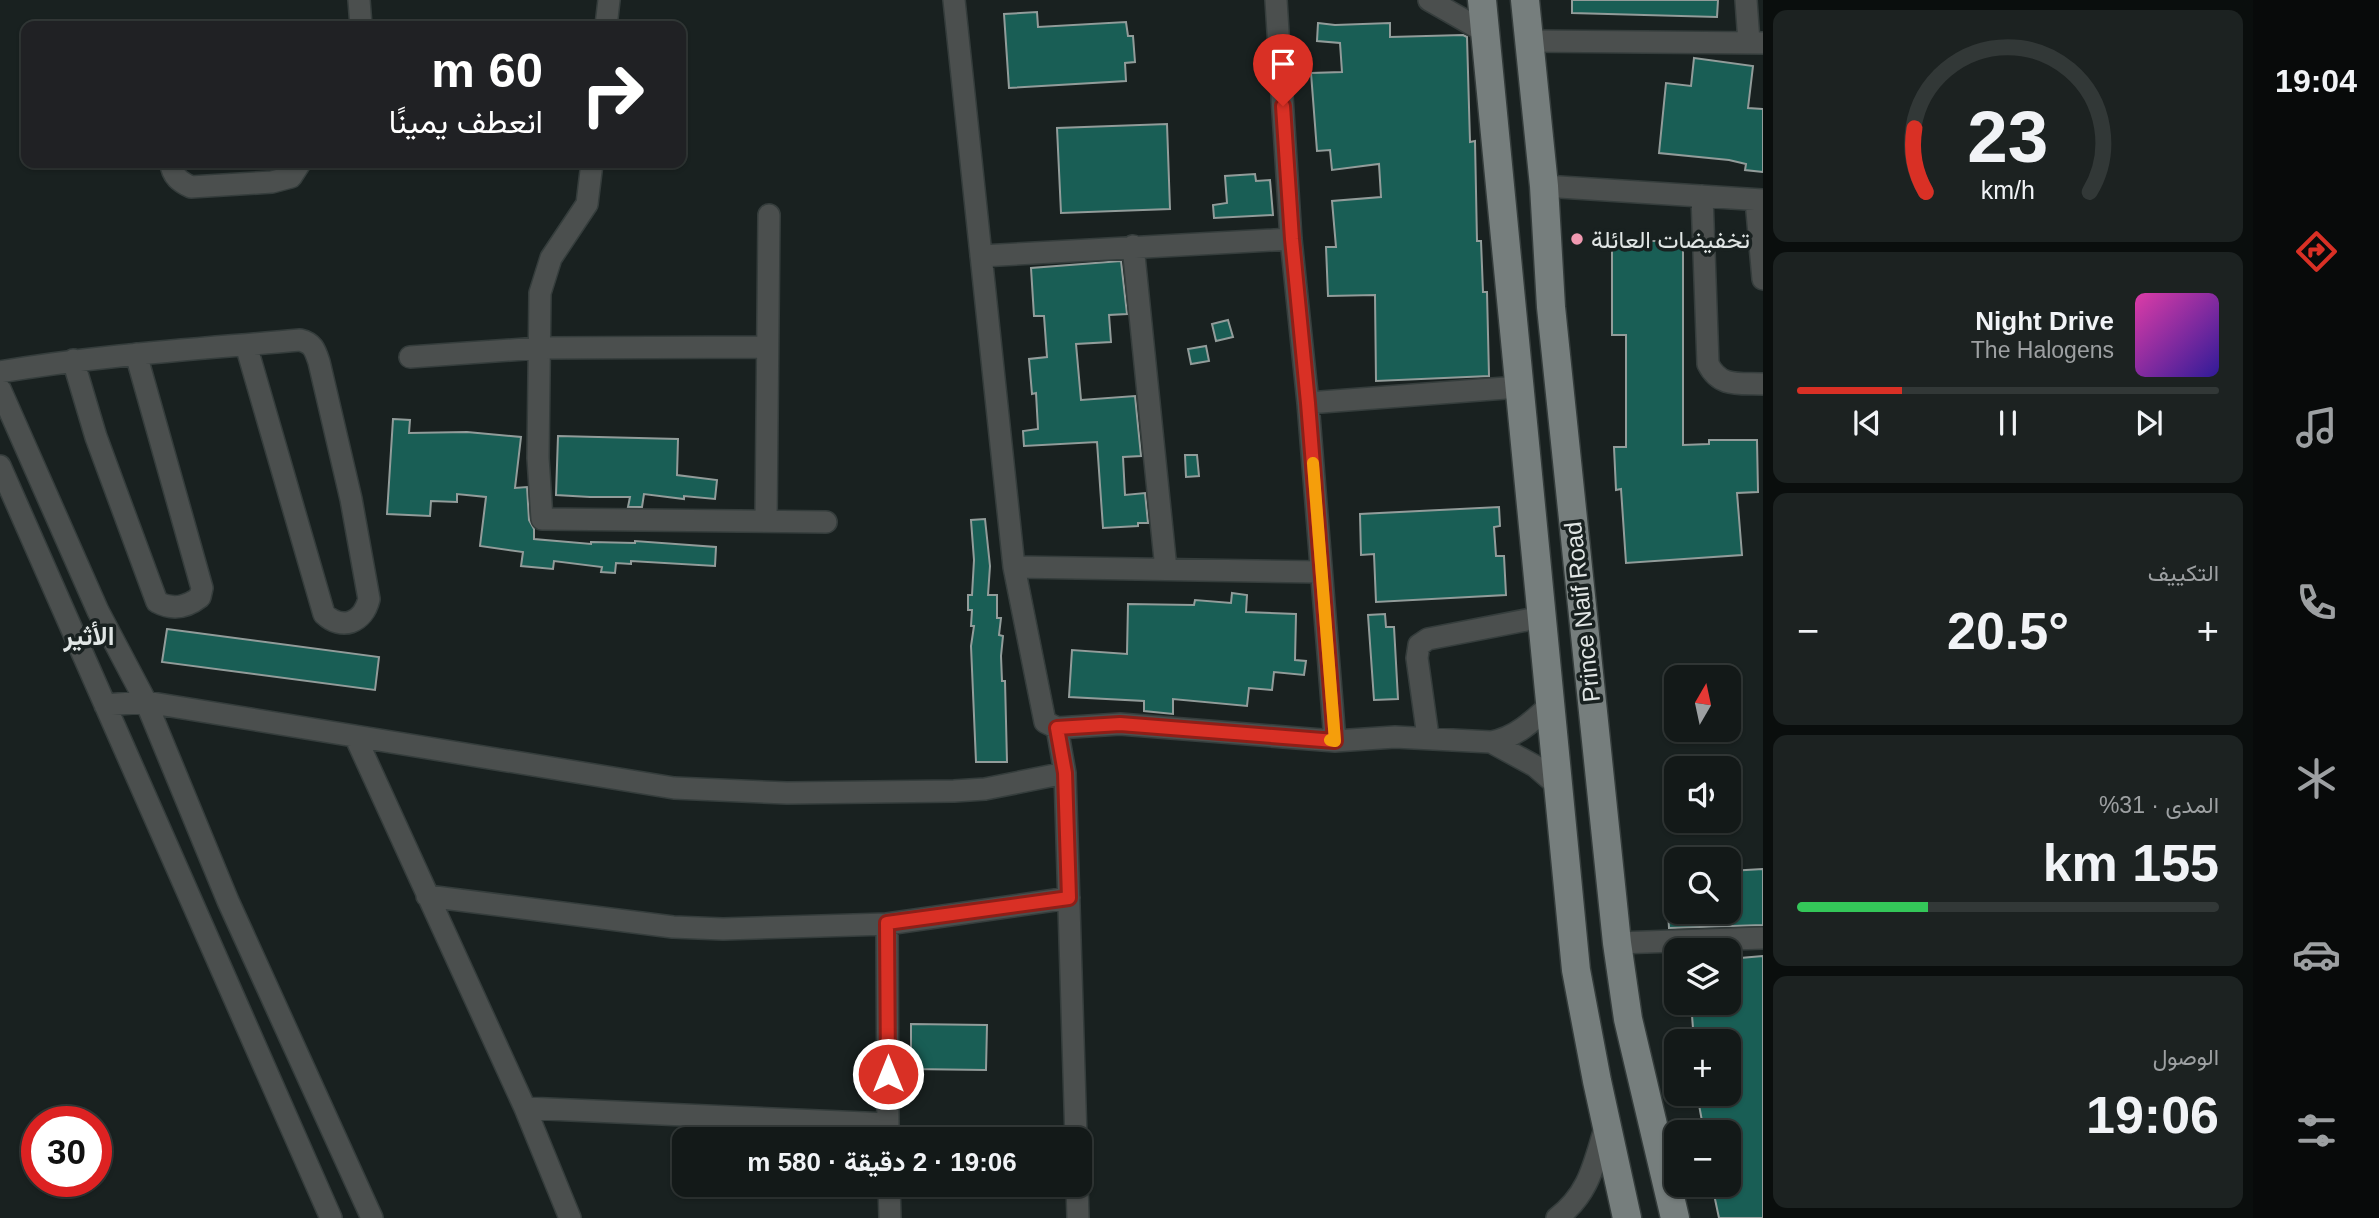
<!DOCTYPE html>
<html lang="ar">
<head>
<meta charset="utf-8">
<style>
  body { margin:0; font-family:Helvetica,Vazirmatn,sans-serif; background:#1c2221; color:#f1f3f6; direction:rtl; height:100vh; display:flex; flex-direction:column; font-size:26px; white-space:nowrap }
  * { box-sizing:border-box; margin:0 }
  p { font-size:23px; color:#9da0a2 }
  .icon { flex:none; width:38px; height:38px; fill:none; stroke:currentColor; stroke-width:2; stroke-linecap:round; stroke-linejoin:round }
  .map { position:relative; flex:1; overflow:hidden; direction:ltr }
  .side { display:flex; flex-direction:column; gap:10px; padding:10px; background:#0a0e0d; width:490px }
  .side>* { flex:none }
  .top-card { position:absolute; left:21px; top:21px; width:665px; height:147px; border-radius:14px; box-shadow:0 2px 5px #0004,0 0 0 2px #323837; direction:rtl; background:#202124; color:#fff; overflow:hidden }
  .needle { width:46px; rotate:9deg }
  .buttons { position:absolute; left:1664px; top:665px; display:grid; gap:14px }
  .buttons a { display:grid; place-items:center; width:77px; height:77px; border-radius:14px; background:#131918; box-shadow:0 2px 5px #0004,0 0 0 2px #323837; font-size:35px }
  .speed { position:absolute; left:21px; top:1106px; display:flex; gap:14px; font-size:35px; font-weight:700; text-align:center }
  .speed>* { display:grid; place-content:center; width:91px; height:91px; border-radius:50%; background:#131918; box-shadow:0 2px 5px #0004,0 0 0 2px #323837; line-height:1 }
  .speed .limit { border:10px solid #d22; background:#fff; color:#111 }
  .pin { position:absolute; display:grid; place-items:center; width:60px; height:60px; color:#fff; margin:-72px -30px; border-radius:50% 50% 50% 0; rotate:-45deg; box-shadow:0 0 7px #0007 }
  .pin .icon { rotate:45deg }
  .me { position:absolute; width:77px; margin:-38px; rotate:0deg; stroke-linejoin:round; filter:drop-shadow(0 0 5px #0008) }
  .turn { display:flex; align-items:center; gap:24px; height:147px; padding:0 28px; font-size:32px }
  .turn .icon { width:91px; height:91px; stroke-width:2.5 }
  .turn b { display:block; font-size:49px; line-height:60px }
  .big { font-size:52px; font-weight:700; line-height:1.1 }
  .side .tile { flex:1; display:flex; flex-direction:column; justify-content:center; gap:10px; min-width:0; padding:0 24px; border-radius:14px; background:#1c2221 }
  .side .dial { align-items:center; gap:0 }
  .dial svg { height:182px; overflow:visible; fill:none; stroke:#323837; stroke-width:7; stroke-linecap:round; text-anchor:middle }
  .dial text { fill:#f1f3f6; stroke:none }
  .song { display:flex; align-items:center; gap:21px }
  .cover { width:84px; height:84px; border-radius:10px; background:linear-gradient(135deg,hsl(320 70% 55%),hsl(250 70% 35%)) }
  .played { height:7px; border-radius:4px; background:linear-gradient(90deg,#d93025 25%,#323837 25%) }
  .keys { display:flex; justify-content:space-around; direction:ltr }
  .heat { display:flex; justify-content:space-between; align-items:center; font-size:38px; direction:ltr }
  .charge { height:10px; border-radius:5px; background:linear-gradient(90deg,#34c759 31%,#323837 0) }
  .trip { position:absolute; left:672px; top:1127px; width:420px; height:70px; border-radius:14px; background:#131918; box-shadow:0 2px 5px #0004,0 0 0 2px #323837; font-weight:700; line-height:70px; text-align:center; direction:rtl }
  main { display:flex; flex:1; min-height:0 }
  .tab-bar { display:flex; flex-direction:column; width:126px; justify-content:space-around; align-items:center; background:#080a0a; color:#9da0a2 }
  .tab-bar .icon { width:49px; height:49px }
  .tab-bar .selected { color:#d93025 }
  .tab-bar b { font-size:32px; color:#f1f3f6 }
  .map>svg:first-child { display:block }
  .building { fill:#195e55; stroke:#929c9a; stroke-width:2 }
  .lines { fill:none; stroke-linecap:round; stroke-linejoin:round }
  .minor-casing { stroke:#353d3c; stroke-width:24 }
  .major-casing { stroke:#353d3c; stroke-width:31 }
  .minor { stroke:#4b4f4e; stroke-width:21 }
  .major { stroke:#767e7d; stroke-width:28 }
  .route-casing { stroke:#8d1f18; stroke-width:18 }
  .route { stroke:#d93025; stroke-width:12 }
  .slow { stroke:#f59e0b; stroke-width:12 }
  .poi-dot { fill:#f19ab1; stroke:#192120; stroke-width:2.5 }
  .labels { text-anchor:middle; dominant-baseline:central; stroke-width:7; stroke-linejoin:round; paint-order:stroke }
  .poi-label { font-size:24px; fill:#e1e6e5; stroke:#192120; text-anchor:start }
  .street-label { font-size:24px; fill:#e1e6e5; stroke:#192120 }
  .neighbourhood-label { font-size:26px; font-weight:bold; fill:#e1e6e5; stroke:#192120 }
</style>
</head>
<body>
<main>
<nav class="tab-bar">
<b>19:04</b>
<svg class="icon selected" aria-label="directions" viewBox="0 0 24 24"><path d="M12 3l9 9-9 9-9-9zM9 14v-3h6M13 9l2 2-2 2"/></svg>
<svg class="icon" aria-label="music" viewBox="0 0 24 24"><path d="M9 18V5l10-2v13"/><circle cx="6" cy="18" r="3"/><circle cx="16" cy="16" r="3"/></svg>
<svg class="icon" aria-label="phone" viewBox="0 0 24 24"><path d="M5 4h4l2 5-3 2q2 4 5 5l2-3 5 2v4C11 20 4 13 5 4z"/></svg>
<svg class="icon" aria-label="climate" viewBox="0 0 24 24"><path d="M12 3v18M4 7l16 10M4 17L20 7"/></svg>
<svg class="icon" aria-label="car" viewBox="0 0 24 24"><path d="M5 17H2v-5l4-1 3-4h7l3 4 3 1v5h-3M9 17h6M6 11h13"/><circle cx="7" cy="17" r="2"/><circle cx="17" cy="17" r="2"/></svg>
<svg class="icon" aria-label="filters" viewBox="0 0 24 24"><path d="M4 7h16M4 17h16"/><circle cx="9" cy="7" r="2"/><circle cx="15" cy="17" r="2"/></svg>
</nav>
<section class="side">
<div class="tile dial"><svg viewBox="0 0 100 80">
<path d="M14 69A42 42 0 1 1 86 69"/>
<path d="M14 69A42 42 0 0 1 9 41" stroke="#d93025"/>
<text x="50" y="56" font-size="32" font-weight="700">23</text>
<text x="50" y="72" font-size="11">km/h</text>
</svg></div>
<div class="tile">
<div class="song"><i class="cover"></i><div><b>Night Drive</b><p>The Halogens</p></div></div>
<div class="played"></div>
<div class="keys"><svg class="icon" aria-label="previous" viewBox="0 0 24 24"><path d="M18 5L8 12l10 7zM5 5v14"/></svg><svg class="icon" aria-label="pause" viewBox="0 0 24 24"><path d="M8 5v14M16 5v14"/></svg><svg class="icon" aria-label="next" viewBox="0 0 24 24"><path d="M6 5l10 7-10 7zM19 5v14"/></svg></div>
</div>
<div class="tile"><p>التكييف</p>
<div class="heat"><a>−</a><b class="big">20.5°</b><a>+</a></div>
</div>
<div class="tile"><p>المدى · 31%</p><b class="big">155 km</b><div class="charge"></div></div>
<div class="tile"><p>الوصول</p><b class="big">19:06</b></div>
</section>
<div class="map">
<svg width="1763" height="1218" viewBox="0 0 1763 1218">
  <rect width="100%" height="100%" fill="#192120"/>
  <!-- building -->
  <path class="building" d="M1572 0H1718L1717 17 1572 13Z
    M1037 12 1038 27 1126 22 1128 36H1133L1135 62 1125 63 1126 81 1009 88 1004 14Z
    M1318 23 1335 25 1390 23V37L1463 35 1467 37 1470 142 1475 141 1477 241H1481L1483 292H1487L1489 376 1376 381 1375 295 1328 296 1326 247H1336L1332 201 1381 197 1379 164 1332 170 1330 150 1317 151 1311 73 1342 72 1340 43 1317 41Z
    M1694 58 1753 66 1748 108 1763 109V172L1745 170 1746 164 1729 160 1659 153 1666 83 1691 86Z
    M1167 124 1170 209 1061 213 1057 128Z
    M1255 174 1256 181 1270 180 1273 215 1214 218 1213 205 1227 203 1225 176Z
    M1612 241H1683V445L1709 444V440H1757L1758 492 1737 493 1742 555 1626 563 1621 489 1616 490 1614 447H1626V335H1612Z
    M1121 261 1127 314 1109 315 1111 342 1076 344 1081 400 1135 396 1141 456 1123 457 1125 495 1145 493 1148 523H1138V526L1103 528 1097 442 1024 446 1023 431 1038 429 1036 393 1032 394 1029 359 1047 357 1044 316H1034L1031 268Z
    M1228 320 1233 337 1216 341 1212 324Z
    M1206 346 1209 361 1191 364 1188 349Z
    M393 419 410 420 409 433 467 432 521 437 515 488 527 487 529 520 534 529V539L591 544V542L635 543V541L716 547 715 566 631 561V564L616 563 615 573 601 572 602 567 554 561 553 569 521 566 523 552 480 546 486 497 457 494V502L431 501 430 516 387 514Z
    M558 436 678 439 677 475 717 480 715 499 684 496V499L644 494 642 507H628L630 497H590L556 495Z
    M1185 455H1197L1199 476 1186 477Z
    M1499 507 1500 526 1494 527 1496 556H1504L1506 595 1376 602 1374 554 1361 555 1360 514Z
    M985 519 990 566 988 595H997V618H1001L999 635 1003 636 1001 656 1002 681H1005L1007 762H976L971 646 974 626H971L972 610H968V595H972L974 560 971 520Z
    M1232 593 1247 595 1246 612 1296 614 1295 660 1306 661 1304 675 1274 672 1272 690 1249 688 1247 706 1173 699V714L1144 711V701L1069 697 1072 650 1127 654 1128 604 1194 605 1195 600 1231 603Z
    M1385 614 1386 627H1394L1398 699 1374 700 1368 615Z
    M167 629 379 657 375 690 162 662Z
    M1763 869V925L1669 928 1668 912H1729V871Z
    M1763 956V1218H1719L1712 1185H1729V1132H1704L1697 1094H1729V1041H1694L1691 1003H1729V959Z
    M911 1024 987 1025 986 1070 911 1069Z"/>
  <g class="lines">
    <defs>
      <path id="minor" d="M359 0 361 26
        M954 0 1014 567 1045 722 1057 728 1120 724 1335 741 1395 737 1491 742C1515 738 1533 721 1550 705
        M1276 0 1291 239 1308 403 1335 741
        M1429 0 1485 32
        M1746 0 1749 42
        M606 26 609 0
        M1527 41 1763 43
        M171 163C172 176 180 182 191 187L272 182 291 177 300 163
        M592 163 587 204 551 258 540 293 538 458 542 519 826 522
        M1544 186 1763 200
        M1702 196 1708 364C1720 388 1739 383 1763 384
        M1756 200 1763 279
        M1133 246 1166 569
        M981 256 1291 239
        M410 357 539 348 767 347
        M73 360 96 437 157 602C172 610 186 608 200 597L202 588 136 354
        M0 372C99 355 200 349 300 340 313 343 315 350 319 362L351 499 369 599C363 623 342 631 324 614L246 345
        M0 389 98 611 146 702 228 901 372 1218
        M1308 403 1519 387
        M0 466 331 1218
        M766 521 769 215
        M1014 567 1321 572
        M105 705 146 702 674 788 787 793 954 791 985 789 1065 773
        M1057 728 1065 773 1076 1139
        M355 736 525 1108 570 1218
        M1428 737 1417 658 1419 645 1428 639 1542 617
        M1491 742 1535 766 1558 786
        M427 896 673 927 723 929 887 924 888 1139
        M887 924 1069 898
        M1617 943 1763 938
        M525 1108 888 1124
        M889 1185 890 1218
        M1077 1185 1078 1218
        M1557 1218C1590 1193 1594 1163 1606 1125"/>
      <path id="major" d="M1482 0 1576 970 1597 1081 1627 1218
        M1525 0 1544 186 1551 307 1617 943 1628 1019 1675 1218"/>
    </defs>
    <!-- minor casing -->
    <use href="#minor" class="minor-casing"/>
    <!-- major casing -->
    <use href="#major" class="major-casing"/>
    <!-- minor -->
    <use href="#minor" class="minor"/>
    <!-- major -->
    <use href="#major" class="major"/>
  </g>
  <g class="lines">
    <defs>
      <path id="route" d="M888 1074 887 923 1069 898 1065 773 1057 728 1120 724 1335 741 1308 403 1292 239 1283 106"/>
    </defs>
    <!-- route casing -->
    <use href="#route" class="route-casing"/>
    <!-- route -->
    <use href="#route" class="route"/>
    <!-- slow -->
    <path class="slow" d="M1313 463 1335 741 1330 740"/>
  </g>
  <!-- markers -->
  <circle class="poi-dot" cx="1577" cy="239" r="7"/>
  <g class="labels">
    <!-- poi labels -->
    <g class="poi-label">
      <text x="1591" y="239">تخفيضات العائلة</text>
    </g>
    <!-- street labels -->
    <g class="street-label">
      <text transform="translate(1582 612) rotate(-96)">Prince Naif Road</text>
    </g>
    <!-- neighbourhood labels -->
    <g class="neighbourhood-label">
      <text x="89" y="636">الأثير</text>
    </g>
  </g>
</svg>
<div class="buttons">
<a><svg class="needle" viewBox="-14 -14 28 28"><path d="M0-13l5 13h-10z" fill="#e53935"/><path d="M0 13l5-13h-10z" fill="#9da0a2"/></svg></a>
<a><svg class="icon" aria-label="sound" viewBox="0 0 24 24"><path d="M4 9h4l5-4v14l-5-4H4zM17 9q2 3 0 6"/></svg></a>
<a><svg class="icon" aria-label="search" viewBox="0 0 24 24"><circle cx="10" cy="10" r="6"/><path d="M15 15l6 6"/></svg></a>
<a><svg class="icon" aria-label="layers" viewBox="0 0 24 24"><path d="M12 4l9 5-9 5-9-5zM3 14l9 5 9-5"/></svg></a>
<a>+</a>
<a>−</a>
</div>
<div class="speed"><div class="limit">30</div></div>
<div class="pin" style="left:1283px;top:106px;background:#d93025"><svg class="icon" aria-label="arrive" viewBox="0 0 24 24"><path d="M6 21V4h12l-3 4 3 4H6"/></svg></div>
<svg class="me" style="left:888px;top:1074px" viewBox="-20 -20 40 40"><circle r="17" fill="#d93025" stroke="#fff" stroke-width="3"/><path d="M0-11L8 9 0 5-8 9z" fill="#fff"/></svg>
<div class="trip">19:06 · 2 دقيقة · 580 m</div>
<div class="top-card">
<div class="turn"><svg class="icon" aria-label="right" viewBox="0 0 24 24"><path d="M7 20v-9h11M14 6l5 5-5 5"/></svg><div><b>60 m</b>انعطف يمينًا</div></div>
</div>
</div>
</main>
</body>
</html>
